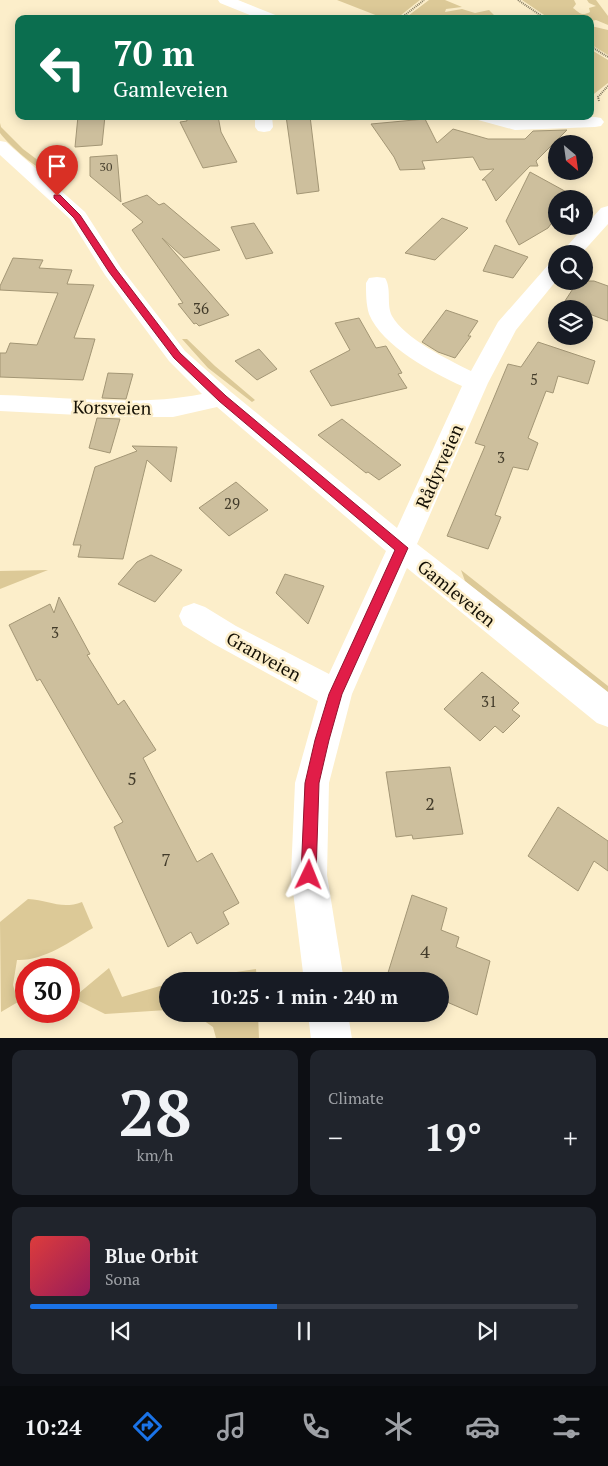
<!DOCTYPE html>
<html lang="en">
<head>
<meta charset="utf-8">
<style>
  body { margin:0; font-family:"PT Serif",serif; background:#20242c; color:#f1f3f6; height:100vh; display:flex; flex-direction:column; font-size:19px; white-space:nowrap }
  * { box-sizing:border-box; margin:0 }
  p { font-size:16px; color:#9ea1a6 }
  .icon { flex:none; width:28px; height:28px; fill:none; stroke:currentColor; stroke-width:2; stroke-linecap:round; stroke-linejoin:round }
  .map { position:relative; height:1038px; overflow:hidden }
  .sheet { display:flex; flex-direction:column; gap:12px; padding:12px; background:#0d0f14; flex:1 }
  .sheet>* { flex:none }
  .top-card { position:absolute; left:15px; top:15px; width:579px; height:105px; border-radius:10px; box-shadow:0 2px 12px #0003; background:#0b6e4f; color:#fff; overflow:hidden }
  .needle { width:32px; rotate:151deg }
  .buttons { position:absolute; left:548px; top:135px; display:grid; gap:10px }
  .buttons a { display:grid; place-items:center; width:45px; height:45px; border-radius:50%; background:#171b24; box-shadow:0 2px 12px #0003; font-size:25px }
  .speed { position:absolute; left:15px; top:958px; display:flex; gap:10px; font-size:25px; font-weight:700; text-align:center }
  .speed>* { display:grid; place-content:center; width:65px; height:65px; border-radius:50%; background:#171b24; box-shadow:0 2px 12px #0003; line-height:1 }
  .speed .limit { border:8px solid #d22; background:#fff; color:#111 }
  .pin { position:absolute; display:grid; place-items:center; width:42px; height:42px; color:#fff; margin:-51px -21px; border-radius:50% 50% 50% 0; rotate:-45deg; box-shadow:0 0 5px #0007 }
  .pin .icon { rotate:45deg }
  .me { position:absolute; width:55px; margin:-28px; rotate:2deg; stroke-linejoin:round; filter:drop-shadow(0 0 4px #0008) }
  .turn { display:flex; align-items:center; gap:18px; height:105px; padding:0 15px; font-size:22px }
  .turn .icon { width:65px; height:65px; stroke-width:2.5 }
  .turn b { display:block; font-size:35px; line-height:42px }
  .big { font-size:38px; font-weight:600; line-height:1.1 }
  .sheet .card { flex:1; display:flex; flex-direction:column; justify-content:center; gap:8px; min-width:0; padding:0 18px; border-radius:10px; background:#20242c }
  .sheet .dial { align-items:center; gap:0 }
  .dial b { font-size:65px; line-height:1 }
  .song { display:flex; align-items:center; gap:15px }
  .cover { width:60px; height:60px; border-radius:8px; background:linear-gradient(135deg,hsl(0 70% 55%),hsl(330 70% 35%)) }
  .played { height:5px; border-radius:2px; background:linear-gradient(90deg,#1a73e8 45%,#363941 45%) }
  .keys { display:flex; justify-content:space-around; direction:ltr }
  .heat { display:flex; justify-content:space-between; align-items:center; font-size:28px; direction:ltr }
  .sheet .tiles { flex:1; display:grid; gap:12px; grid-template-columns:1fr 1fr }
  .card:last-child { grid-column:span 2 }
  .trip { position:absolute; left:159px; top:972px; width:290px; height:50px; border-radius:25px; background:#171b24; box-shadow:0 2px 12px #0003; font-weight:600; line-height:50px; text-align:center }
  .tabs { display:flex; height:80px; justify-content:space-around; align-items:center; background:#090b0e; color:#9ea1a6 }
  .tabs .icon { width:35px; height:35px }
  .tabs .selected { color:#1a73e8 }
  .tabs b { font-size:22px; color:#f1f3f6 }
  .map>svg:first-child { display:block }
  .green { fill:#dcc997 }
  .building { fill:#cdbf9d; stroke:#a39675 }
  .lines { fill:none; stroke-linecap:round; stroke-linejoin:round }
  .path { stroke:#827962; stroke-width:2; stroke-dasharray:1 1; stroke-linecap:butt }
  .minor { fill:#fff; fill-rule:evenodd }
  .route { fill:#e11d48; stroke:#92132f }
  .labels { text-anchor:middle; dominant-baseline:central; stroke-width:5; stroke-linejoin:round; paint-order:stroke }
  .far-number-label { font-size:12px; fill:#423b2a }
  .number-label { font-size:15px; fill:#423b2a }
  .street-label { font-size:18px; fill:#130f04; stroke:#fceeca }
  .near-number-label { font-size:18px; fill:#423b2a }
</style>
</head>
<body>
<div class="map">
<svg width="608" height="1039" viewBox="0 0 608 1039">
  <rect width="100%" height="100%" fill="#fceeca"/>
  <!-- green -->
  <path class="green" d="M337 0H420L396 19H377L378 16Z
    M429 0H445L462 7 446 9 445 12 462 9 475 13 489 10 494 15 503 19H404Z
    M522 0H574L576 4 573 8C579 12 581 17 590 12L589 8 596 6 589 3 587 0H596L608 16V25L596 20 592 21 591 26 608 30V55L590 44V19H550Z
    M590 49 608 60V83L590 97Z
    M0 123 1 127 23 149 55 173C41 175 8 144 0 133Z
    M182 339H187L215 366 255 400 252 402 208 368Z
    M48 570 0 589V571Z
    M461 570 608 686V698L465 581Z
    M28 899C49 900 61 910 82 902L93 928C69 942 44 961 17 960L13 985 18 1002 1 1012 0 922Z
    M109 968 122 997 167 984V1010L105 1014 73 998Z
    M256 969 257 981H176H177Z
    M194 1014H258L259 1038H216L213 1027Z"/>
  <!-- building -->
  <path class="building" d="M78 116H105L102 145 75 147Z
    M186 116H218L221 132 237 162 203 168 180 122 187 121Z
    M286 116H310L319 191 297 194Z
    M425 119 437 143 453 129 488 139H525L533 131 567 130 536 161 538 166H530L496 201 485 180H482L494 169 480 170 473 157 422 161 425 169 400 170 394 157 371 124Z
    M117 155 121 202 90 176V157Z
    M530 172 572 195 569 199H556V217L548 228 519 245 506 221Z
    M147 195 159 205 164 203 220 250 184 258 162 238 229 315 199 326 196 323 194 324 178 304 183 303 132 230 143 222 122 204Z
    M442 218 468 228 435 260 405 253Z
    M254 223 273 253 246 259 231 227Z
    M495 245 528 257 513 278 483 271Z
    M13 258 43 260 39 268 72 270 67 284 94 285 74 338 95 339 83 380 0 377V353H6L10 343 37 345 58 293 0 290V286Z
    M578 281H594L608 286V321L584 312V309H575L563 304Z
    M446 310 478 321 468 336H471L455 358 438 352 422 342Z
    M359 318 376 348 386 346 402 373 398 374 407 388 331 406 310 371 350 350 335 323Z
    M538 342 595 361 588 384 558 376 553 393 546 391 528 438 538 443 528 470 513 467 495 515 501 517 488 549 447 536 485 446 475 443 508 364 521 367Z
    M259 349 277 369 257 380 235 361Z
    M108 373 133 374 126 399 102 398Z
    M97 418 120 419 110 453 89 448Z
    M342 419 401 465 379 480 368 472 366 473 318 435Z
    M132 446 177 447 171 482 147 460 123 559 78 557 81 545H73L95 467 137 451Z
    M236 482 268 510 229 536 199 508Z
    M151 555 182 570 155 602 118 584 137 562Z
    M285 574 324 586 308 624 276 593Z
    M59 597 90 654 87 655 118 705 124 700 156 750 143 758 197 862 212 853 239 903 223 912 229 924 197 944 191 932 168 947 114 827 123 822 40 679 37 681 9 625 50 604 54 613Z
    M482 672 519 703 512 710 520 716 503 733 495 726 480 741 444 709Z
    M450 767 463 834 413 839 412 835 396 837 386 772Z
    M558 807 608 841V871L594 861 578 891 528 856Z
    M412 895 447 908 441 930 459 937 456 947 490 961 477 1015 440 999V981H398L387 976Z"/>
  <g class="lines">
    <!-- path -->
    <path class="path" d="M518 0 546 19
      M400 19 424 0
      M590 46 608 57
      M599 101 598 97 608 86"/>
    <!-- minor -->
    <path class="minor" d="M218 0H238L278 16 280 19H260L220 3Z
      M255 116H272L273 127 270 131 264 132 258 131 255 127Z
      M476 116H503L516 120 595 117 601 118 604 122 601 126 595 127 515 130 478 120Z
      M0 141 6 142 85 212 121 268 185 351 231 392 397 528 462 386C433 373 382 346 369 314 366 304 366 293 366 283L369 278 377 277 385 278C392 289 386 304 392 316 405 339 447 359 471 371L498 322 549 264 556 262V281L516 330 488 383 417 544 608 692V727L597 723 407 568 352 694 329 783 327 875 344 981H304L291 875 295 783 318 701 214 644 183 625 179 616 183 607 194 603 205 607 236 626 329 674 386 551 217 407 173 417H118L0 411V395C67 397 137 407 202 394L169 361 105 275 70 219 0 155Z
      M608 206V224L581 254H560L601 208Z
      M308 1014H348L352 1039H311Z"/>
  </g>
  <!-- route -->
  <path class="route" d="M54 195H60L80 215 116 269 180 353 226 396 408 548 342 694 329 740 319 783 316 875 314 880 309 882 303 880 301 875 305 783 315 740 329 694 395 550 219 401 174 358 109 272 74 218 54 198Z"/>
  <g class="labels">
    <!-- far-number labels -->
    <g class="far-number-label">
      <text x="106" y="166">30</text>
    </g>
    <!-- number labels -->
    <g class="number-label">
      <text x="201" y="308">36</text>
      <text x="534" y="379">5</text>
      <text x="501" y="457">3</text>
      <text x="232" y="503">29</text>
      <text x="55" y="632">3</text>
      <text x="489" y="701">31</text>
    </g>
    <!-- street labels -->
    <g class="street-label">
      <text transform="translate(112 407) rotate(1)">Korsveien</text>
      <text transform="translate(439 466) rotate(-66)">Rådyrveien</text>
      <text transform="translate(457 593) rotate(39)">Gamleveien</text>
      <text transform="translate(264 656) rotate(29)">Granveien</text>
    </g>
    <!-- near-number labels -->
    <g class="near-number-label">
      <text x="132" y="778">5</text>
      <text x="430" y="803">2</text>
      <text x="166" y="859">7</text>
      <text x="425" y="951">4</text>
    </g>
  </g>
</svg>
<div class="buttons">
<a><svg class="needle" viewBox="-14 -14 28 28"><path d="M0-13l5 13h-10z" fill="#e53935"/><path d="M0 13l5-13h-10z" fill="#9ea1a6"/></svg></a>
<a><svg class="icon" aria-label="sound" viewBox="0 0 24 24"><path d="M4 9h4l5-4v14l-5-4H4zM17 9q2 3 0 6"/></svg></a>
<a><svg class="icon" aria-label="search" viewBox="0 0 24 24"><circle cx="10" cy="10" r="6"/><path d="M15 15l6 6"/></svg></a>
<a><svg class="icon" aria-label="layers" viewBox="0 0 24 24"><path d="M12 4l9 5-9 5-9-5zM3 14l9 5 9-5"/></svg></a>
</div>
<div class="speed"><div class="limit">30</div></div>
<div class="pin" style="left:57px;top:196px;background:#d93025"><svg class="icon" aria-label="arrive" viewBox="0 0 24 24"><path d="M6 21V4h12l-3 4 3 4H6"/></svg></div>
<svg class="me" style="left:309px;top:875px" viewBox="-20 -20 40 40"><path d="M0-17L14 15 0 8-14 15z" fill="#e11d48" stroke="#fff" stroke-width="4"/></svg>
<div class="trip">10:25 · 1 min · 240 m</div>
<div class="top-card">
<div class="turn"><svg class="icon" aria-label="left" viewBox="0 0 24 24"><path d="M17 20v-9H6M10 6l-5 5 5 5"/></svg><div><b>70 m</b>Gamleveien</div></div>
</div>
</div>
<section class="sheet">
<div class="tiles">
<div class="card dial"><b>28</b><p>km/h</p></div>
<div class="card"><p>Climate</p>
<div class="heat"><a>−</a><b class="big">19°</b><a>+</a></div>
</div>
<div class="card">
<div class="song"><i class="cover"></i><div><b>Blue Orbit</b><p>Sona</p></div></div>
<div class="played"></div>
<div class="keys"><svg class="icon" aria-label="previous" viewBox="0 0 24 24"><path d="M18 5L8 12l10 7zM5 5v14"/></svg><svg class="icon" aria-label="pause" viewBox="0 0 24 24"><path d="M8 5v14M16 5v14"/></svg><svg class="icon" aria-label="next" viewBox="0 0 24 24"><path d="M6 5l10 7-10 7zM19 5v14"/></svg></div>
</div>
</div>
</section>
<nav class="tabs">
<b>10:24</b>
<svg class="icon selected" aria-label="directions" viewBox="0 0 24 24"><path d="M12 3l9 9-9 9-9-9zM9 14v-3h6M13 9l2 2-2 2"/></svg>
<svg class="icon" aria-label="music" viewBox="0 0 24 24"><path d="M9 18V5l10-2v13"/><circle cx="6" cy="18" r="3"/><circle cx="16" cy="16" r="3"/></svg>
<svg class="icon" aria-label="phone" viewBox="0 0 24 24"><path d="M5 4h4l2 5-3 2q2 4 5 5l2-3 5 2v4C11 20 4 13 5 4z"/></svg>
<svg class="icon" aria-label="climate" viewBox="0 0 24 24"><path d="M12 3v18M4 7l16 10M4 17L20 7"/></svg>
<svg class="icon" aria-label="car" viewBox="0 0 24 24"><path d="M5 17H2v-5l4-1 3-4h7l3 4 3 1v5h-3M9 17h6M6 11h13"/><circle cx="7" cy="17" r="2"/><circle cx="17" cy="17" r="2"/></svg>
<svg class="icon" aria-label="filters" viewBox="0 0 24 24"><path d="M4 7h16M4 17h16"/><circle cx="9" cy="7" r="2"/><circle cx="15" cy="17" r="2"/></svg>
</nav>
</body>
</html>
